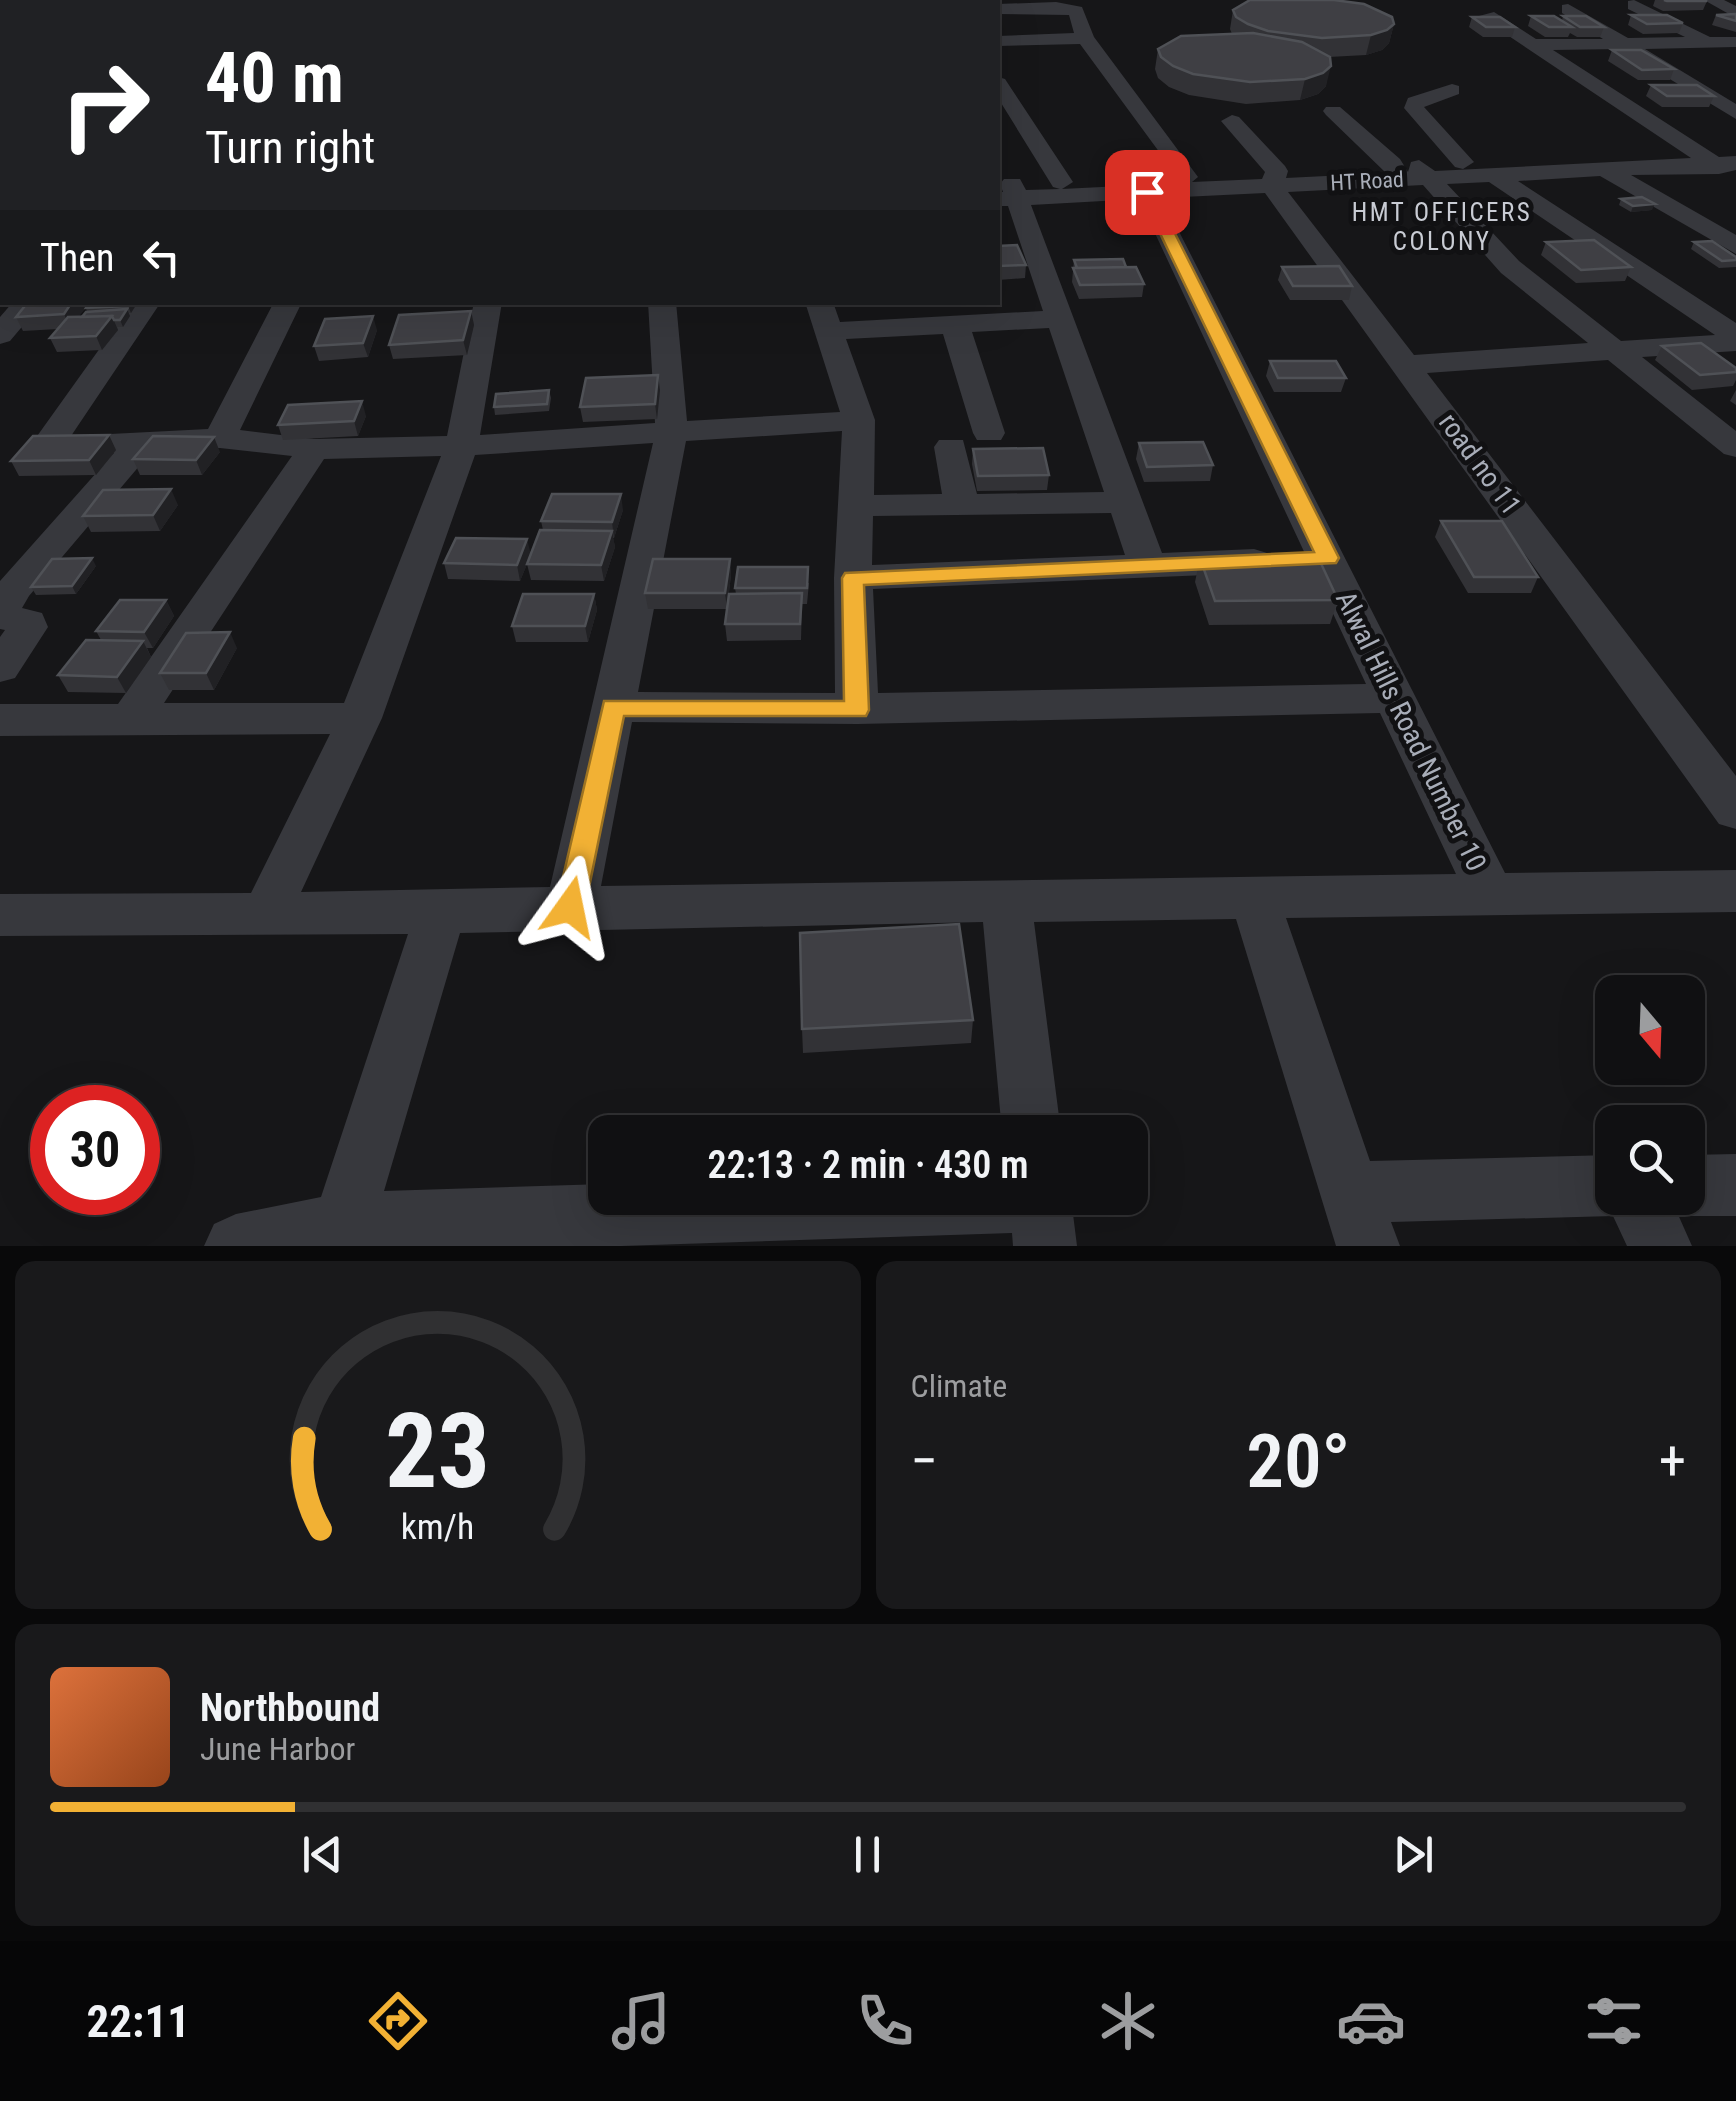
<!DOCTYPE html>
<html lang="en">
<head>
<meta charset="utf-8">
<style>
  body { margin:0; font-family:"Roboto Condensed",sans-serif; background:#19191b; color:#f1f3f6; height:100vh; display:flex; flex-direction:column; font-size:38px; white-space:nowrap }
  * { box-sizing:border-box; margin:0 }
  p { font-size:32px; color:#9c9d9f }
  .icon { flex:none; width:55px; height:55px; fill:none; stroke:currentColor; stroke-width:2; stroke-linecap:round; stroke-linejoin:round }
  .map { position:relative; height:1246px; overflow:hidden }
  .sheet { display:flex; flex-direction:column; gap:15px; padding:15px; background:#09090a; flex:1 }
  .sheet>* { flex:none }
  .guide { position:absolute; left:0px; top:0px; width:1000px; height:305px; box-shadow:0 10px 40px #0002,0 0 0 2px #303032; background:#202124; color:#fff; overflow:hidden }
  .needle { width:65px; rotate:161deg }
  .fabs { position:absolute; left:1595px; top:975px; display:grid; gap:20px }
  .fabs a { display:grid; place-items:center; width:110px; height:110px; border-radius:20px; background:#101012; box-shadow:0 10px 40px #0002,0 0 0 2px #303032; font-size:50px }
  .speed { position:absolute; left:30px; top:1085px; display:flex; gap:20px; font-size:50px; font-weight:700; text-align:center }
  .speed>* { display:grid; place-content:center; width:130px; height:130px; border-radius:50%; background:#101012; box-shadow:0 10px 40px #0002,0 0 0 2px #303032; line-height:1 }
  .speed .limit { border:15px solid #d22; background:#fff; color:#111 }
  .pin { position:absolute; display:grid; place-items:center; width:85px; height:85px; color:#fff; margin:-42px; border-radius:20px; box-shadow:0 5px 15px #0006 }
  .me { position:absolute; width:110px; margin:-55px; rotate:12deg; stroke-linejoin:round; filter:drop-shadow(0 0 8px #0008) }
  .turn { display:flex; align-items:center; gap:35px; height:210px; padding:0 40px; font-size:45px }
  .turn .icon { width:130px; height:130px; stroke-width:2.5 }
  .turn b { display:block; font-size:70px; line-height:85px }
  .then { display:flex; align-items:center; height:95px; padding:0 40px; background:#0003; gap:20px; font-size:38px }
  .big { font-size:75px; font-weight:600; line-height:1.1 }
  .sheet .widget { flex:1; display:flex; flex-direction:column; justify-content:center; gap:15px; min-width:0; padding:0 35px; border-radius:20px; background:#19191b }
  .sheet .dial { align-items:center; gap:0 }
  .dial svg { height:260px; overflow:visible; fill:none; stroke:#303032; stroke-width:7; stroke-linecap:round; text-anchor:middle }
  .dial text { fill:#f1f3f6; stroke:none }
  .song { display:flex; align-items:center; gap:30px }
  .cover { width:120px; height:120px; border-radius:15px; background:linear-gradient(135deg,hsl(20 70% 55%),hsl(20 70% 35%)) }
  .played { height:10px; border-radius:5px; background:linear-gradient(90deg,#f2b134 15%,#303032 15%) }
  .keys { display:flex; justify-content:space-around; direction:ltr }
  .heat { display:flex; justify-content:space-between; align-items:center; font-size:55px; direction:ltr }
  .sheet .tiles { flex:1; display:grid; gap:15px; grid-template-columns:1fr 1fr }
  .widget:last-child { grid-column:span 2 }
  .trip { position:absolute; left:588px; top:1115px; width:560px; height:100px; border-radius:20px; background:#101012; box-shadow:0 10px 40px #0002,0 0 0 2px #303032; font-weight:600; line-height:100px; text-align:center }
  .tab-bar { display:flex; height:160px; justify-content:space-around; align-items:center; background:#060607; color:#9c9d9f }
  .tab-bar .icon { width:70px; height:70px }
  .tab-bar .active { color:#f2b134 }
  .tab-bar b { font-size:45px; color:#f1f3f6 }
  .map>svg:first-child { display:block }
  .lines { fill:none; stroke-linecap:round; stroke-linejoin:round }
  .minor { fill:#37383d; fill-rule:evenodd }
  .wall { fill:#323236 }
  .shaded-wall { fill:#212124 }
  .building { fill:#3f3f44; stroke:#4f5156; stroke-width:2.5 }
  .route { fill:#f2b134; stroke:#9d7322; stroke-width:2.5 }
  .labels { text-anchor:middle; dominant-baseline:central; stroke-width:10; stroke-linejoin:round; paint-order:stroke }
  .far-street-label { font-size:22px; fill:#a8adb8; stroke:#111113 }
  .far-neighbourhood-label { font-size:25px; letter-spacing:2.5px; fill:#c9ccd4; stroke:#111113 }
  .street-label { font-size:28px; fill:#a8adb8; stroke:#111113 }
</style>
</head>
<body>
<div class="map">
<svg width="1736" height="1246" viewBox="0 0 1736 1246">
  <rect width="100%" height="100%" fill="#161618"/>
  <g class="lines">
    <!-- minor -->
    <path class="minor" d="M215 0H298L214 2Z
      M646 0H662V2H646Z
      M753 0H769V2H753Z
      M846 0H862V2H846Z
      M929 0H945L946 2H930Z
      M1634 0 1710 37H1736V47L1645 49 1736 104V119L1620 49 1553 50 1719 157 1736 156V170L1719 174 1631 175 1736 235V254L1600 176 1518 181 1736 323V351L1642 357 1736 431V457L1724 454 1608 360 1427 373 1736 776V829L1719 824 1265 193 1162 198 1505 873 1736 870V912L1286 918 1370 1161 1612 1155V1198H1688V1155L1736 1154V1216H1688L1676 1210 1692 1246H1627L1613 1216 1391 1222 1400 1246H1336L1236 919 1034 922 1061 1132H1002L983 922 460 933 384 1191 605 1184V1198H1071L1077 1246H1013L1012 1233 621 1246H204L214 1224 236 1214 321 1197 408 934 0 936V894L251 893 330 734 0 736V704H118L292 456 220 448 152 451 29 596 22 608 42 613 48 627 15 678 0 682V637L5 630 0 629V581L114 453H35L30 446 133 302H161L71 436 208 429 274 302H302L240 430 314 439 447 436 474 302H502L480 435 655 423 648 302H676L687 421 840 412 805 302H833L840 322 1043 311 1008 206H998V192H1003L1000 184 1004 179H1020L1026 190 1060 189 1053 187 998 98V77L1005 79 1073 182 1062 189 1182 183 1080 44 998 46V36L1074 33 1069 15 998 14V4L1056 2 1082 7 1094 37 1198 177 1192 182 1262 179 1265 172 1221 121 1232 115 1239 117 1285 166 1288 171 1286 178 1386 173 1326 115 1323 111 1326 107H1340L1400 159 1408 172 1411 162 1419 160 1435 171 1691 158 1479 16 1494 12 1536 39H1603L1562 13V5L1568 4 1628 38 1685 37 1628 9V1ZM1489 182 1715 335 1621 341 1519 261 1447 184ZM1423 185 1501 273 1588 343 1414 355 1288 192ZM1139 199 1366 684 878 693 873 589 1254 573 1267 569 1273 561 1267 553 1254 549 1162 553 1031 205ZM1049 328 1104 492 977 494 963 440H939L934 447 942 494 874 495 875 420 846 339 943 334 973 433 977 440H1001L1005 433 972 332ZM842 431 834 578 835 693 638 692 686 441ZM653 443 550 887 301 892 382 718 475 455ZM441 456 344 703H164L324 459ZM1111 513 1125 555 872 565 873 516ZM1380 713 1456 874 601 886 632 722 857 724Z
      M1704 0H1724L1736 6V18Z
      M0 6H2V16H0Z
      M1452 84 1459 86V94L1424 107 1474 162 1463 169 1455 167 1404 108 1408 98Z
      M0 224 2 225V240H0Z
      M13 302 42 303 10 341 0 344V317Z"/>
  </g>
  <!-- wall -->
  <path class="wall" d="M29 0H84L81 2H58L57 0 56 2H30Z
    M398 0H433L432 2H399Z
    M1655 0H1705L1707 1 1703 10 1663 11 1653 6Z
    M1233 10 1394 24 1389 43 1382 50 1366 55 1329 57 1326 86 1318 94 1300 100 1246 104 1189 95 1169 87 1158 78 1155 69 1158 49 1232 34 1230 29Z
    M1736 14V32L1712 25 1716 15Z
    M1631 15 1683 23 1679 33 1643 34 1628 25Z
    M1531 16 1562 21 1563 16 1604 27 1600 37H1577L1570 33 1568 37H1545L1528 26Z
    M1472 17 1515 27 1512 37H1483L1469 27Z
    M1612 50 1674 69 1670 80H1638L1608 61Z
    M2 51V93H0V52Z
    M1651 85 1714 96 1709 107H1662L1646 96Z
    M1116 189 1138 197 1137 203 1120 202 1115 195Z
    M1621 199 1652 210 1631 212 1619 205Z
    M1546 242 1631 267 1625 281 1576 283 1541 255Z
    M1694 242 1736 257V267L1719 268 1691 249Z
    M998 246 1026 265 1025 278 998 280Z
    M1074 260 1126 267 1144 284 1142 297 1079 299 1072 282Z
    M1282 267 1352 286 1349 300H1290L1278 280Z
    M72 302H85L87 306 78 317H82L87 312 86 308 90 302H138L131 313H128L130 316 123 327H117L118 330 102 350 57 352 50 338 58 329 23 331 16 317Z
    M471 311 474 325 467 355 393 359 389 345Z
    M377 330 368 357 319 361 314 346Z
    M1662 346 1736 368V380L1733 386 1692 390 1655 360Z
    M1270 361 1346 378 1341 392H1274L1266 376Z
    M549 390 551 398 549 411 495 415 494 407Z
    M660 390 657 419 583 422 580 407Z
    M1736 390V405L1730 401Z
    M366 416 358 436 283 440 278 425Z
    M1139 443 1213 465 1210 481 1144 482 1136 459Z
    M973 449 1049 475 1047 490 977 491 972 464Z
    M116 450 96 475 19 476 11 461Z
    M220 452 202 475H140L133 459Z
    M178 505 160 531 91 532 83 516Z
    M623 510 614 538H613L615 547 604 581 531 580 527 564 520 581 448 579 444 563 531 555 543 530 541 521Z
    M1441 521 1538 577 1531 593H1468L1435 537Z
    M1200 558 1338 600 1330 624 1209 625 1195 582Z
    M730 559 731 575 727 609H648L645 593Z
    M96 566 76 594 36 595 31 587Z
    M809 583 807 604H802L801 640 727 641 725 624 736 594 735 588Z
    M594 594 597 610 588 642H516L512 626Z
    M166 600 174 616 153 648H147L151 657 126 693 68 692 58 675 101 640 96 631Z
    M237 648 214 690H169L160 673Z
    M973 1020 971 1043 803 1053 802 1029Z"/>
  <!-- shaded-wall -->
  <path class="shaded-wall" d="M29 0H58L56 2H30Z
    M1394 24 1389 43 1382 50 1366 55 1371 35Z
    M1331 66 1326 86 1318 94 1300 100 1305 79Z
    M1655 204 1652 210 1631 212 1633 206Z
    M2 268V289L0 292V271Z
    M72 302H85L87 306 70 328 64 314Z
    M130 302H138L131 313 128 306Z
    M127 309 130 316 123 327 120 320Z
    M471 311 474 325 467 355 463 340Z
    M112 316 118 330 102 350 96 336Z
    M373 316 377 330 368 357 363 343Z
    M658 375 660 390 657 419 655 404Z
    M362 401 366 416 358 436 354 421Z
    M109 435 116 450 96 475 89 460Z
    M214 437 220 452 202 475 196 460Z
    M171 489 178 505 160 531 153 515Z
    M621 494 623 510 614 538 612 522Z
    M612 531 615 547 604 581 601 565Z
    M527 539 531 555 520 581 517 565Z
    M92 558 96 566 76 594 72 586Z
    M730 559 731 575 727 609 725 593Z
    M594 594 597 610 588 642 585 626Z
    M166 600 174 616 153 648 144 632Z
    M230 632 237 648 214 690 206 673Z
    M143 641 151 657 126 693 117 677Z"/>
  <!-- building -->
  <path class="building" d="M127 0 124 2H91L92 1Z
    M521 0H545L544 2H520Z
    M1250 0H1334L1364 4 1392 17 1394 24 1387 30 1371 35 1322 38 1268 31 1248 24 1236 17 1233 10Z
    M1664 0H1705L1707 1H1667Z
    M1736 14V21L1716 15Z
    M1631 15H1667L1683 23 1647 24Z
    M1531 16H1554L1572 27H1549Z
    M1563 16H1586L1604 27H1580Z
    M1472 17H1500L1515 27H1486Z
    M1253 33 1302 42 1330 57 1331 66 1323 73 1305 79 1250 82 1193 74 1173 66 1161 57 1158 49 1181 36Z
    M1612 50H1641L1674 69 1642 70Z
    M1651 85H1697L1714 96H1667Z
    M1131 188 1138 197 1121 195 1116 189Z
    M1642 197 1655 204 1633 206 1621 199Z
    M1594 240 1631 267 1581 270 1546 242Z
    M1712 241 1736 257V260L1722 261 1694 242Z
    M1017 245 1026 265 998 266V246Z
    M1123 259 1126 267 1077 268 1074 260Z
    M1339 266 1352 286H1293L1282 267Z
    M1136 267 1144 284 1080 285 1073 268Z
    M28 302H72L64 314 16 317Z
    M90 302H130L128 306 86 308Z
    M127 309 120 320H114L112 316 82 317 86 312Z
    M471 311 463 340 389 345 399 315Z
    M112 316 96 336 50 338 68 317Z
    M373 316 363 343 314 346 325 319Z
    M1701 343 1736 368V372L1700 375 1662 346Z
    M1270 361H1336L1346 378H1278Z
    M658 375 655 404 580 407 586 378Z
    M549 390 547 404 494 407 496 394Z
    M362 401 354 421 278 425 288 405Z
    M109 435 89 460 11 461 33 436Z
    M153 436 214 437 196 460 133 459Z
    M1203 442 1213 465 1147 467 1139 443Z
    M1043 448 1049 475 978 476 973 449Z
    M171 489 153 515 83 516 103 490Z
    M552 494H621L612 522 541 521Z
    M1441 521H1502L1538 577H1474Z
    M540 530 612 531 601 565 527 564Z
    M456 538 527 539 517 565 444 563Z
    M1318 557 1338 600 1215 601 1200 558Z
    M92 558 72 586 31 587 52 559Z
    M653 559H730L725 593H645Z
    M738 567H808L807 588H735Z
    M802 593 800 624H725L729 594Z
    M523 594H594L585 626H512Z
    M120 600H166L144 632 96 631Z
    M230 632 206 673H160L186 633Z
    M86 640 143 641 117 677 58 675Z
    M959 924 973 1020 802 1029 800 933Z"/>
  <!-- route -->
  <path class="route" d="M1147 188 1154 192 1339 558 1336 563 864 585 869 710 866 716H624L585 907 581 916 570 919 560 916 556 907 604 701H844L842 578 845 573 1314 552 1140 192Z"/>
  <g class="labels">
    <!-- far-street labels -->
    <g class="far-street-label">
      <text transform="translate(1367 181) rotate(-3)">HT Road</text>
    </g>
    <!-- far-neighbourhood labels -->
    <g class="far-neighbourhood-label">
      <text x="1442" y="212">HMT OFFICERS<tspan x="1442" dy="29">COLONY</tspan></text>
    </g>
    <!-- street labels -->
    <g class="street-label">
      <text transform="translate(1480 464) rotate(54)">road no 11</text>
      <text transform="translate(1411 731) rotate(64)">Alwal Hills Road Number 10</text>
    </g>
  </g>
</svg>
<div class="fabs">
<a><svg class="needle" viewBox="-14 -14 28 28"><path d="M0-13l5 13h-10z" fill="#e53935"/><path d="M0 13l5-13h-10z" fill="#9c9d9f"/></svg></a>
<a><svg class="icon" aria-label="search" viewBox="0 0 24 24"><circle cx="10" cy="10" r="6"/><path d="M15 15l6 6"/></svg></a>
</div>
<div class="speed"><div class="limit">30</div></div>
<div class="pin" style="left:1147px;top:192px;background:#d93025"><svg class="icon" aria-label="arrive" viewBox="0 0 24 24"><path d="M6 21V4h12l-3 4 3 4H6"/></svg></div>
<svg class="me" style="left:570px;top:907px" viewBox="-20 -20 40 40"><path d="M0-17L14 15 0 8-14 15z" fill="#f2b134" stroke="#fff" stroke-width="4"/></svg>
<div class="trip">22:13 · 2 min · 430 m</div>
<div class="guide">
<div class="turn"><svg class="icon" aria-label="right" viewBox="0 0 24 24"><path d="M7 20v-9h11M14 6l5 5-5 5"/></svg><div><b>40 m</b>Turn right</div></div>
<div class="then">Then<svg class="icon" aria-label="left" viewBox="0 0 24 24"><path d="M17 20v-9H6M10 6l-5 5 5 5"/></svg></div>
</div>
</div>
<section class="sheet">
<div class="tiles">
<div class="widget dial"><svg viewBox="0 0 100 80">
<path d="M14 69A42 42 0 1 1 86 69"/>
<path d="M14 69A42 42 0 0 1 9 41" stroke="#f2b134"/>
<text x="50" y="56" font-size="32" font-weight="700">23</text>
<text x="50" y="72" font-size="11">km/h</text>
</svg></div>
<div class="widget"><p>Climate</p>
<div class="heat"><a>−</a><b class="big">20°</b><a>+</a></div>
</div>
<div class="widget">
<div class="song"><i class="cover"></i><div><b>Northbound</b><p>June Harbor</p></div></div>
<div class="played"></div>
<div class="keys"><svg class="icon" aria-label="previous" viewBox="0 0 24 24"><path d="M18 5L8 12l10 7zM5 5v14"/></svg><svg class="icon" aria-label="pause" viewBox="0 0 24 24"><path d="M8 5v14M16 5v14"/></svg><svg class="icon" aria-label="next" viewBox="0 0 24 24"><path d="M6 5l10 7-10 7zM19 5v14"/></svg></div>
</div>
</div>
</section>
<nav class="tab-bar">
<b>22:11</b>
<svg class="icon active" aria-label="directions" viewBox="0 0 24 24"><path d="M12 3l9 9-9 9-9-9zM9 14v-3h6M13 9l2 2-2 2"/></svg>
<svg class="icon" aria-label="music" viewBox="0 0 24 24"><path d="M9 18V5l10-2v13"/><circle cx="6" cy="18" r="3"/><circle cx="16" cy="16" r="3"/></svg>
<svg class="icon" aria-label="phone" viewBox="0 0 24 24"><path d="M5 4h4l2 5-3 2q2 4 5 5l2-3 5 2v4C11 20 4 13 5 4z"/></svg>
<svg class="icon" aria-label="climate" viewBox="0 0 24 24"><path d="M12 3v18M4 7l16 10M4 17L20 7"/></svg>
<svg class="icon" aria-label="car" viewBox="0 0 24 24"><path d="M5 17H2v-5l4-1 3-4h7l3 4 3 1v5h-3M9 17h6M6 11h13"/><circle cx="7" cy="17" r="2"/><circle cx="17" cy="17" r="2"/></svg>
<svg class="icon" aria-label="filters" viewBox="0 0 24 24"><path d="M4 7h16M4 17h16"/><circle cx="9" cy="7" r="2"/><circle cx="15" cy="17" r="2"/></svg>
</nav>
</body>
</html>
